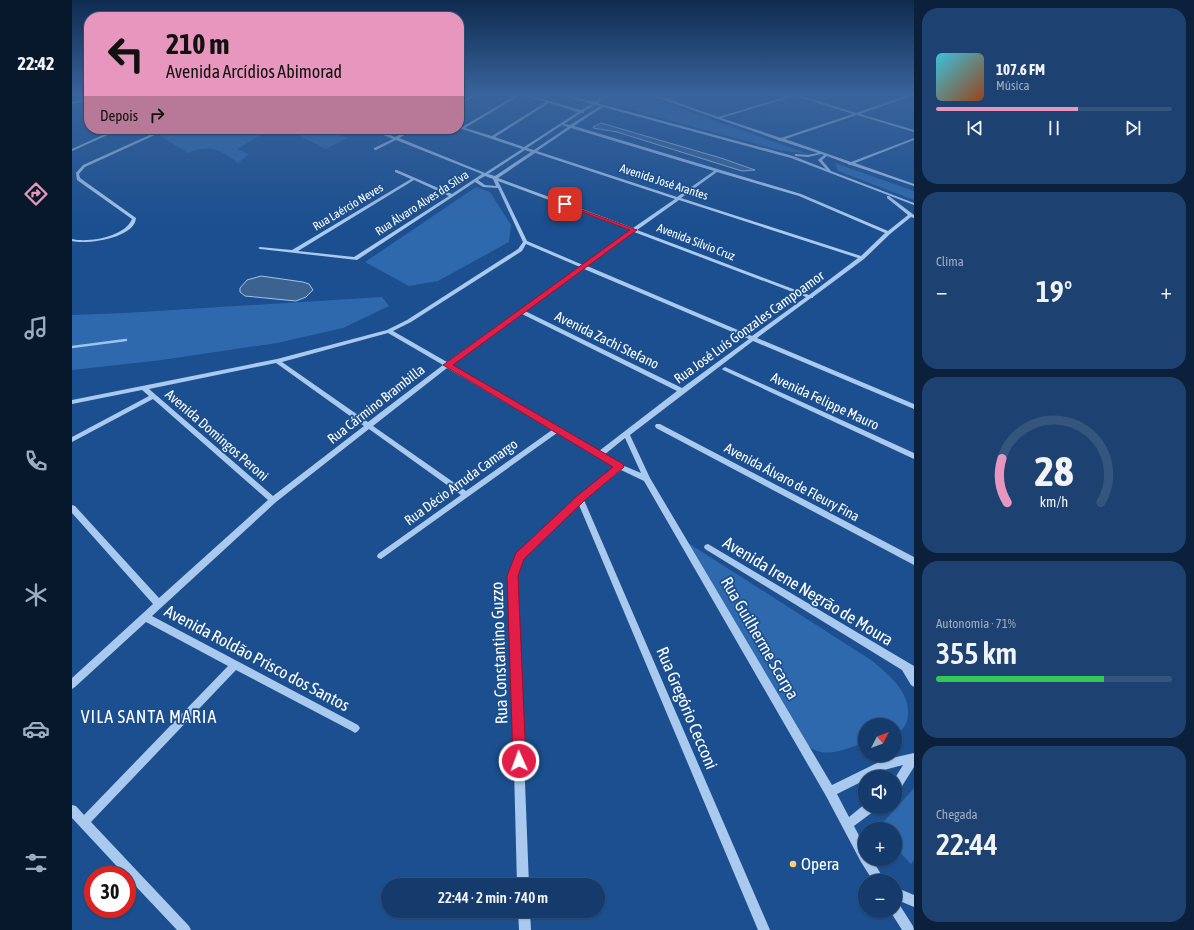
<!DOCTYPE html>
<html lang="pt">
<head>
<meta charset="utf-8">
<style>
  body { margin:0; font-family:"Asap Condensed",sans-serif; background:#1d4271; color:#f1f3f6; height:100vh; display:flex; flex-direction:column; font-size:15px; white-space:nowrap }
  * { box-sizing:border-box; margin:0 }
  p { font-size:13px; color:#9dadc1 }
  .icon { flex:none; width:22px; height:22px; fill:none; stroke:currentColor; stroke-width:2; stroke-linecap:round; stroke-linejoin:round }
  .map { position:relative; flex:1; overflow:hidden }
  .panel { display:flex; flex-direction:column; gap:8px; padding:8px; background:#0b203b; width:280px }
  .panel>* { flex:none }
  .banner { position:absolute; left:12px; top:12px; width:380px; height:122px; border-radius:16px; box-shadow:0 1px 3px #0004,0 0 0 1px #33557e; background:#e797bd; color:#111; overflow:hidden }
  .needle { width:26px; rotate:48deg }
  .buttons { position:absolute; left:786px; top:718px; display:grid; gap:8px }
  .buttons a { display:grid; place-items:center; width:44px; height:44px; border-radius:50%; background:#143b6b; box-shadow:0 1px 3px #0004,0 0 0 1px #33557e; font-size:20px }
  .speed { position:absolute; left:12px; top:866px; display:flex; gap:8px; font-size:20px; font-weight:700; text-align:center }
  .speed>* { display:grid; place-content:center; width:52px; height:52px; border-radius:50%; background:#143b6b; box-shadow:0 1px 3px #0004,0 0 0 1px #33557e; line-height:1 }
  .speed .limit { border:6px solid #d22; background:#fff; color:#111 }
  .pin { position:absolute; display:grid; place-items:center; width:34px; height:34px; color:#fff; margin:-17px; border-radius:8px; box-shadow:0 2px 6px #0006 }
  .me { position:absolute; width:44px; margin:-22px; rotate:358deg; stroke-linejoin:round; filter:drop-shadow(0 0 3px #0008) }
  .turn { display:flex; align-items:center; gap:14px; height:84px; padding:0 16px; font-size:18px }
  .turn .icon { width:52px; height:52px; stroke-width:2.5 }
  .turn b { display:block; font-size:28px; line-height:34px }
  .then { display:flex; align-items:center; height:38px; padding:0 16px; background:#0003; gap:8px; font-size:15px }
  .big { font-size:30px; font-weight:600; line-height:1.1 }
  .panel .card { flex:1; display:flex; flex-direction:column; justify-content:center; gap:6px; min-width:0; padding:0 14px; border-radius:16px; background:#1d4271 }
  .panel .dial { align-items:center; gap:0 }
  .dial svg { height:104px; overflow:visible; fill:none; stroke:#33557e; stroke-width:7; stroke-linecap:round; text-anchor:middle }
  .dial text { fill:#f1f3f6; stroke:none }
  .song { display:flex; align-items:center; gap:12px }
  .cover { width:48px; height:48px; border-radius:6px; background:linear-gradient(135deg,hsl(190 70% 55%),hsl(20 70% 35%)) }
  .played { height:4px; border-radius:2px; background:linear-gradient(90deg,#e797bd 60%,#33557e 60%) }
  .keys { display:flex; justify-content:space-around; direction:ltr }
  .heat { display:flex; justify-content:space-between; align-items:center; font-size:22px; direction:ltr }
  .charge { height:6px; border-radius:3px; background:linear-gradient(90deg,#34c759 71%,#33557e 0) }
  .trip { position:absolute; left:309px; top:878px; width:224px; height:40px; border-radius:20px; background:#143b6b; box-shadow:0 1px 3px #0004,0 0 0 1px #33557e; font-weight:600; line-height:40px; text-align:center }
  main { display:flex; flex:1; min-height:0 }
  .tab-bar { display:flex; flex-direction:column; width:72px; justify-content:space-around; align-items:center; background:#08182b; color:#9dadc1 }
  .tab-bar .icon { width:28px; height:28px }
  .tab-bar .current { color:#e797bd }
  .tab-bar b { font-size:18px; color:#f1f3f6 }
  .map>svg:first-child { display:block }
  .green { fill:#2e69ad }
  .water { fill:#3c6290; stroke:#9cc4f0 }
  .lines { fill:none; stroke-linecap:round; stroke-linejoin:round }
  .stream { stroke:#9cc4f0; stroke-width:2.5 }
  .minor { fill:#a9c9ee; fill-rule:evenodd }
  .route { fill:#e11d48; stroke:#92132f }
  .poi-dot { fill:#ffd166; stroke:#1b4f8f; stroke-width:1.5 }
  .labels { text-anchor:middle; dominant-baseline:central; stroke-width:3.5; stroke-linejoin:round; paint-order:stroke }
  .far-street-label { font-size:12px; fill:#fff; stroke:#1b4f8f }
  .street-label { font-size:14px; fill:#fff; stroke:#1b4f8f }
  .near-street-label { font-size:17px; fill:#fff; stroke:#1b4f8f }
  .near-poi-label { font-size:17px; fill:#fff; stroke:#1b4f8f; text-anchor:start }
  .near-neighbourhood-label { font-size:18px; letter-spacing:1px; fill:#fff; stroke:#1b4f8f }
</style>
</head>
<body>
<main>
<nav class="tab-bar">
<b>22:42</b>
<svg class="icon current" aria-label="directions" viewBox="0 0 24 24"><path d="M12 3l9 9-9 9-9-9zM9 14v-3h6M13 9l2 2-2 2"/></svg>
<svg class="icon" aria-label="music" viewBox="0 0 24 24"><path d="M9 18V5l10-2v13"/><circle cx="6" cy="18" r="3"/><circle cx="16" cy="16" r="3"/></svg>
<svg class="icon" aria-label="phone" viewBox="0 0 24 24"><path d="M5 4h4l2 5-3 2q2 4 5 5l2-3 5 2v4C11 20 4 13 5 4z"/></svg>
<svg class="icon" aria-label="climate" viewBox="0 0 24 24"><path d="M12 3v18M4 7l16 10M4 17L20 7"/></svg>
<svg class="icon" aria-label="car" viewBox="0 0 24 24"><path d="M5 17H2v-5l4-1 3-4h7l3 4 3 1v5h-3M9 17h6M6 11h13"/><circle cx="7" cy="17" r="2"/><circle cx="17" cy="17" r="2"/></svg>
<svg class="icon" aria-label="filters" viewBox="0 0 24 24"><path d="M4 7h16M4 17h16"/><circle cx="9" cy="7" r="2"/><circle cx="15" cy="17" r="2"/></svg>
</nav>
<div class="map">
<svg width="842" height="930" viewBox="0 0 842 930">
  <rect width="100%" height="100%" fill="#1b4f8f"/>
  <!-- green -->
  <path class="green" d="M548 94H567L737 154 707 150 531 102Z
    M104 129H198L165 149 177 154 166 163C147 149 139 144 116 153L88 136Z
    M215 129H256L275 138 254 149Z
    M763 163 842 191V200L766 171Z
    M404 187 418 192 439 225 437 242 366 281 337 286 293 262Z
    M310 297 317 306 271 328 205 343 90 360 0 370V315L53 313Z
    M616 543 799 660C817 675 842 694 835 721 833 727 829 732 823 734V725H793V743C774 748 754 760 736 746Z
    M842 788V860L839 864 823 847V829L806 828Z"/>
  <!-- water -->
  <path class="water" d="M529 123 649 158 683 170 670 171 545 132 521 128V127Z
    M189 276 231 282 237 284 241 290 234 297 224 301 173 296 168 292V288L175 280Z"/>
  <g class="lines">
    <!-- stream -->
    <path class="stream" d="M0 347 54 340"/>
    <!-- minor -->
    <path class="minor" d="M402 94H406L387 105V103Z
      M446 94H453L509 110 520 104 486 94H491L522 102 537 94H541L525 103 721 156 754 169 746 160 752 155 749 154 736 157 723 156V154H724L736 155 746 153 709 141H707L706 140 575 94C581 94 586 97 591 98 598 99 606 94 614 94L596 99 646 117 719 95 717 94H724L784 113 839 94H842V95L788 114 842 130V132L785 115 713 139 779 162 842 138V140L783 163 842 184V186L779 165H777L776 164 755 156 750 160 759 171 842 203V205L719 158 531 107 502 126 729 194 816 231 836 215 815 198V196H817L842 215V218L839 217 818 234 792 259 741 297V298H739L685 338 842 404V409L681 341 558 435 578 478 760 785 811 760 842 753V767L827 791 823 792V778L831 765 812 770 798 777H793V780L765 794 777 817 793 804V807H803L802 811 782 826 793 847V859H800L813 881H801L789 862 754 796 572 481 549 470 512 500 698 930H686L507 505 451 558 445 576 457 885H445L437 576 445 554 505 497 543 467 485 433 309 559 306 558 305 556 306 554 389 495 297 429 204 502 80 616 286 725 288 728 286 731 283 733 280 731 164 670 19 822 117 926 119 930H105L55 877V875H53L0 818V805L4 806 12 815 156 666 74 622 3 687 0 689V678L81 604 0 513V505L3 506 87 598 196 500 81 399 0 442V437L77 396 70 390 0 404V400L205 359 315 330 335 320 446 249 451 242 426 188 411 187 403 182 285 260 188 249 186 248 188 247 220 250 339 179 323 172V170H325L380 194 410 174 324 140 304 150H302V148L321 139 298 129H303L323 137 339 129H344L327 138 413 173 450 149 387 128V126L390 127ZM449 95 474 102 420 136 393 128ZM723 96 781 114 709 138 649 118ZM477 103 506 112 452 147 423 137ZM523 105 528 106 498 125 492 124 509 113H512V111ZM490 125 496 127 462 150 455 148ZM499 128 642 171 605 197 465 151ZM453 150 459 152 423 176 416 174ZM463 153 603 199 561 228 426 178ZM645 172 727 196 813 233 789 256 609 198ZM413 176 421 179 424 186 413 185 406 180ZM342 180 377 196 282 257 226 251ZM426 181 558 230 511 265 455 241ZM607 200 786 258 737 295 565 230ZM562 232 734 297 680 336 515 266ZM454 244 508 267 375 362 321 331 339 322 450 251ZM512 269 677 339 610 388 453 311ZM450 314 605 391 527 451 379 365ZM316 333 371 365 296 422 210 362ZM204 363 292 426 201 496 77 389ZM375 368 480 430 394 491 301 426ZM553 438 569 473 550 465 532 455Z
      M17 98V100L0 104V102Z
      M44 129H49L0 151V149Z
      M91 129H96L13 167 7 174 8 178 64 218C63 238 15 245 0 241V239C16 243 53 237 60 219L5 180 4 173 11 165Z
      M653 367 842 453V459L651 370 650 369Z
      M584 424H588L842 557V565L584 428 583 426Z
      M636 544 842 666V687L839 685 830 670 633 549 632 547 633 545Z
      M823 887 842 895V907L823 899Z
      M823 902 827 904 841 926 842 930H830L818 911H823Z
      M446 911H458L459 930H447Z"/>
  </g>
  <!-- sky -->
  <linearGradient id="sky" x2="0" y2="1"><stop stop-color="#0f2b4f"/><stop offset="0.42" stop-color="#39639b"/><stop offset="1" stop-color="#39639b" stop-opacity="0"/></linearGradient>
  <rect width="842" height="224" fill="url(#sky)"/>
  <!-- route -->
  <path class="route" d="M491 203 565 230 381 365 551 464 552 467 512 501 452 559 446 576 454 761 452 766 447 768 442 766 441 761 435 576 444 553 505 496 541 467 371 365 558 230 491 205Z"/>
  <!-- markers -->
  <circle class="poi-dot" cx="721" cy="864" r="4"/>
  <g class="labels">
    <!-- far-street labels -->
    <g class="far-street-label">
      <text transform="translate(592 182) rotate(18)">Avenida José Arantes</text>
      <text transform="translate(350 203) rotate(-33)">Rua Álvaro Alves da Silva</text>
      <text transform="translate(276 207) rotate(-31)">Rua Laércio Neves</text>
      <text transform="translate(624 242) rotate(21)">Avenida Silvio Cruz</text>
    </g>
    <!-- street labels -->
    <g class="street-label">
      <text transform="translate(677 327) rotate(-36)">Rua José Luís Gonzales Campoamor</text>
      <text transform="translate(535 340) rotate(26)">Avenida Zachi Stefano</text>
      <text transform="translate(753 401) rotate(25)">Avenida Felippe Mauro</text>
      <text transform="translate(304 404) rotate(-38)">Rua Cármino Brambilla</text>
      <text transform="translate(145 435) rotate(41)">Avenida Domingos Peroni</text>
      <text transform="translate(389 482) rotate(-36)">Rua Décio Arruda Camargo</text>
      <text transform="translate(720 482) rotate(28)">Avenida Álvaro de Fleury Fina</text>
    </g>
    <!-- near-street labels -->
    <g class="near-street-label">
      <text transform="translate(736 591) rotate(31)">Avenida Irene Negrão de Moura</text>
      <text transform="translate(688 638) rotate(60)">Rua Guilherme Scarpa</text>
      <text transform="translate(427 653) rotate(-92)">Rua Constantino Guzzo</text>
      <text transform="translate(185 658) rotate(28)">Avenida Roldão Prisco dos Santos</text>
      <text transform="translate(615 708) rotate(67)">Rua Gregório Cecconi</text>
    </g>
    <!-- near-poi labels -->
    <g class="near-poi-label">
      <text x="729" y="864">Opera</text>
    </g>
    <!-- near-neighbourhood labels -->
    <g class="near-neighbourhood-label">
      <text x="77" y="716">VILA SANTA MARIA</text>
    </g>
  </g>
</svg>
<div class="buttons">
<a><svg class="needle" viewBox="-14 -14 28 28"><path d="M0-13l5 13h-10z" fill="#e53935"/><path d="M0 13l5-13h-10z" fill="#9dadc1"/></svg></a>
<a><svg class="icon" aria-label="sound" viewBox="0 0 24 24"><path d="M4 9h4l5-4v14l-5-4H4zM17 9q2 3 0 6"/></svg></a>
<a>+</a>
<a>−</a>
</div>
<div class="speed"><div class="limit">30</div></div>
<div class="pin" style="left:493px;top:204px;background:#d93025"><svg class="icon" aria-label="arrive" viewBox="0 0 24 24"><path d="M6 21V4h12l-3 4 3 4H6"/></svg></div>
<svg class="me" style="left:447px;top:761px" viewBox="-20 -20 40 40"><circle r="17" fill="#e11d48" stroke="#fff" stroke-width="3"/><path d="M0-11L8 9 0 5-8 9z" fill="#fff"/></svg>
<div class="trip">22:44 · 2 min · 740 m</div>
<div class="banner">
<div class="turn"><svg class="icon" aria-label="left" viewBox="0 0 24 24"><path d="M17 20v-9H6M10 6l-5 5 5 5"/></svg><div><b>210 m</b>Avenida Arcídios Abimorad</div></div>
<div class="then">Depois<svg class="icon" aria-label="right" viewBox="0 0 24 24"><path d="M7 20v-9h11M14 6l5 5-5 5"/></svg></div>
</div>
</div>
<section class="panel">
<div class="card">
<div class="song"><i class="cover"></i><div><b>107.6 FM</b><p>Música</p></div></div>
<div class="played"></div>
<div class="keys"><svg class="icon" aria-label="previous" viewBox="0 0 24 24"><path d="M18 5L8 12l10 7zM5 5v14"/></svg><svg class="icon" aria-label="pause" viewBox="0 0 24 24"><path d="M8 5v14M16 5v14"/></svg><svg class="icon" aria-label="next" viewBox="0 0 24 24"><path d="M6 5l10 7-10 7zM19 5v14"/></svg></div>
</div>
<div class="card"><p>Clima</p>
<div class="heat"><a>−</a><b class="big">19°</b><a>+</a></div>
</div>
<div class="card dial"><svg viewBox="0 0 100 80">
<path d="M14 69A42 42 0 1 1 86 69"/>
<path d="M14 69A42 42 0 0 1 10 35" stroke="#e797bd"/>
<text x="50" y="56" font-size="32" font-weight="700">28</text>
<text x="50" y="72" font-size="11">km/h</text>
</svg></div>
<div class="card"><p>Autonomia · 71%</p><b class="big">355 km</b><div class="charge"></div></div>
<div class="card"><p>Chegada</p><b class="big">22:44</b></div>
</section>
</main>
</body>
</html>
